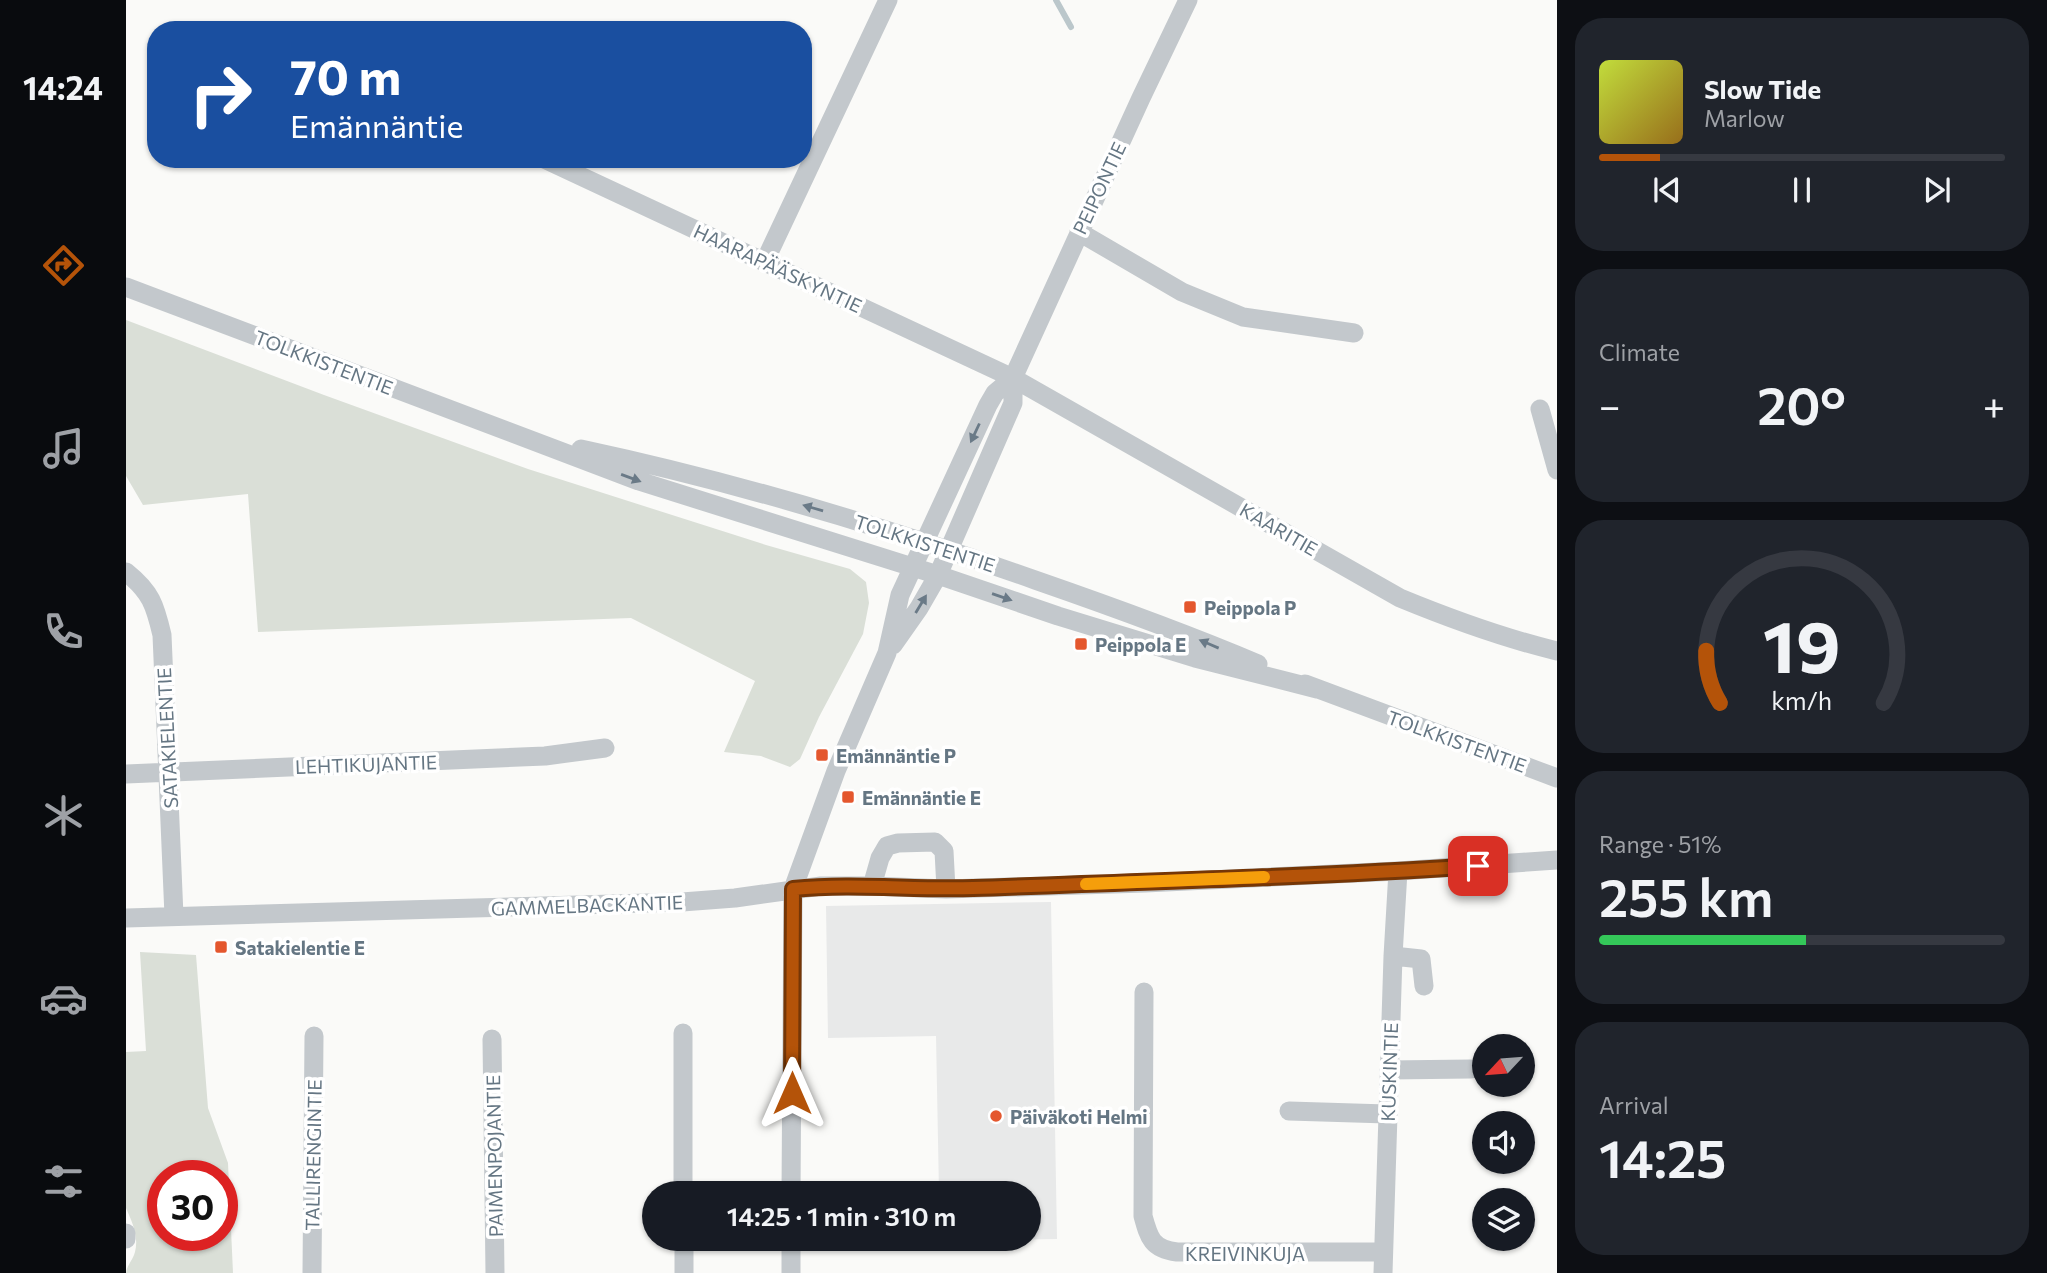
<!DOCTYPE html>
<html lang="en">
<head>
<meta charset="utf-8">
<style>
  body { margin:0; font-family:Commissioner,sans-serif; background:#20242c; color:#f1f3f6; height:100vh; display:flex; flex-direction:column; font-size:26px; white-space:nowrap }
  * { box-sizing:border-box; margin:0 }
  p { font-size:23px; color:#9ea1a6 }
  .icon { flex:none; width:38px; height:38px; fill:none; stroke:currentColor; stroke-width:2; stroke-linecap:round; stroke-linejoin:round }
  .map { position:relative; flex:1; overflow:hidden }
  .side { display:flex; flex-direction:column; gap:18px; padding:18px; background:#0d0f14; width:490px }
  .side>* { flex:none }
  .banner { position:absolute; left:21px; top:21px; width:665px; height:147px; border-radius:28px; box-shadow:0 2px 5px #0004; background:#1a4fa0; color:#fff; overflow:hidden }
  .needle { width:46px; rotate:244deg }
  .controls { position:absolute; left:1346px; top:1034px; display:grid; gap:14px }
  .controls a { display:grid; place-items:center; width:63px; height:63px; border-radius:50%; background:#171b24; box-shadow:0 2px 5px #0004; font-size:35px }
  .speed { position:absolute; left:21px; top:1160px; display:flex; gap:14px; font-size:35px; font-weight:700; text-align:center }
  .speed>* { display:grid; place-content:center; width:91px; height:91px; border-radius:50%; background:#171b24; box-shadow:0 2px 5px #0004; line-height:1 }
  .speed .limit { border:10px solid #d22; background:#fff; color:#111 }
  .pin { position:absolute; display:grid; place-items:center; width:60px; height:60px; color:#fff; margin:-30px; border-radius:14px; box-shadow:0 4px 10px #0006 }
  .me { position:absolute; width:77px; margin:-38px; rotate:0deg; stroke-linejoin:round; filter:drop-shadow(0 0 5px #0008) }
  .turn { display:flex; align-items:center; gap:24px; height:147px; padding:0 28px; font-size:32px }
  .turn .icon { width:91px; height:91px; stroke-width:2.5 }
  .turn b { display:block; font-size:49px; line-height:60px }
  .big { font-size:52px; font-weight:600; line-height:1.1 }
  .side .tile { flex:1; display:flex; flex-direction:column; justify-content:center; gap:10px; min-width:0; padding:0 24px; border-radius:28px; background:#20242c }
  .side .dial { align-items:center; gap:0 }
  .dial svg { height:182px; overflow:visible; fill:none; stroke:#363941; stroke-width:7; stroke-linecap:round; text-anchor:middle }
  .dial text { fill:#f1f3f6; stroke:none }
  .song { display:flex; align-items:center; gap:21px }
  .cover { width:84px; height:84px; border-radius:10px; background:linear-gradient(135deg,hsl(70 70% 55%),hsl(40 70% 35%)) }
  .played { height:7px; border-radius:4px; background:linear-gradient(90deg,#b45309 15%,#363941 15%) }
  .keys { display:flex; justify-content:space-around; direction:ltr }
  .heat { display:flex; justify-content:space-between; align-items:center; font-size:38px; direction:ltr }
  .charge { height:10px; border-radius:5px; background:linear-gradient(90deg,#34c759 51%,#363941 0) }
  .trip { position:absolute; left:516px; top:1181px; width:399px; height:70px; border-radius:35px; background:#171b24; box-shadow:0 2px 5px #0004; font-weight:600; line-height:70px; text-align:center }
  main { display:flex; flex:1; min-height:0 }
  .menu { display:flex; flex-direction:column; width:126px; justify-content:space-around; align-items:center; background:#090b0e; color:#9ea1a6 }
  .menu .icon { width:49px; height:49px }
  .menu .selected { color:#b45309 }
  .menu b { font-size:32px; color:#f1f3f6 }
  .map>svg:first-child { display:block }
  .built { fill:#e8e9e9 }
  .green { fill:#dadfd7; fill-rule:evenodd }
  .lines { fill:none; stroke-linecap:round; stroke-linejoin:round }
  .stream { stroke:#bbc7cb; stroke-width:6 }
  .minor { stroke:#c3c8cc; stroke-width:19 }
  .oneway { fill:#6a7a87 }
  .route-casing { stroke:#753606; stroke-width:18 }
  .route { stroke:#b45309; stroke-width:12 }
  .slow { stroke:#f59e0b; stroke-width:12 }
  .poi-dot { fill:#e4572e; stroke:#fff; stroke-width:2.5 }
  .labels { text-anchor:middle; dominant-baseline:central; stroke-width:7; stroke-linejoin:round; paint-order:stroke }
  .street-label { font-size:19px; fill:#657683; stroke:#fff }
  .poi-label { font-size:19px; font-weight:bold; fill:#657683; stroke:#fff; text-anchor:start }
</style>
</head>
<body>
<main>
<nav class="menu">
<b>14:24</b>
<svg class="icon selected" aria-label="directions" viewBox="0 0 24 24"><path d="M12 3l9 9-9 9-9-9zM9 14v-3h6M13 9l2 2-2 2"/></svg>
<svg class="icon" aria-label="music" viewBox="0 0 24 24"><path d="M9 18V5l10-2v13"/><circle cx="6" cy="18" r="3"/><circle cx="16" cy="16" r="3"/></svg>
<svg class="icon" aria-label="phone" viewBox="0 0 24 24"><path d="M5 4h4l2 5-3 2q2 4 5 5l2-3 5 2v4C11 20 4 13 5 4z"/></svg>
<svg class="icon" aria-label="climate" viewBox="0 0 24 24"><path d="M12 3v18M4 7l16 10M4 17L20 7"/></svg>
<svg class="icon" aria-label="car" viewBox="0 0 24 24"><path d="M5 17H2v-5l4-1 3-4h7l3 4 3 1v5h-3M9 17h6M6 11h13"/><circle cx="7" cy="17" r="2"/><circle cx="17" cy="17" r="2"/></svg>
<svg class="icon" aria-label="filters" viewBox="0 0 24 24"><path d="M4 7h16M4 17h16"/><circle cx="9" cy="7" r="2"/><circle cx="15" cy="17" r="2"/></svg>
</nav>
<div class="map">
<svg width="1431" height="1273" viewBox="0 0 1431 1273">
  <rect width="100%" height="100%" fill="#fafaf8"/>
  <!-- built -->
  <path class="built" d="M925 902 931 1239 814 1241V1239H903V1194L813 1193 810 1036 702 1038 700 906Z"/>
  <!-- green -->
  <path class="green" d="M0 320 198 395 402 469 640 545 724 569 740 582 743 603 737 634 693 717 674 759 664 767 635 756 598 752 629 681 505 618 132 632 122 494 17 505 0 476Z
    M14 952 70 955 82 1108 102 1163 107 1273H0C1 1265 7 1260 9 1252 13 1236 6 1222 0 1208V1052L20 1051ZM37 1176H96V1236H37Z"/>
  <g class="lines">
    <!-- stream -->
    <path class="stream" d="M930 0 945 27"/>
    <!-- minor -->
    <path class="minor" d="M418 159 887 378 1274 598C1325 619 1377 638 1431 651
      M953 232 1056 292 1117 317 1228 333
      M639 261 762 0
      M0 287 513 481 812 575 932 616 1069 658 1191 689
      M1414 409 1431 470
      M455 449C609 482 760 527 909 580 984 606 1059 633 1132 664
      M0 572C25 592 29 605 36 635L48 916
      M767 645 793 608 812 575 887 403V378L1015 98 1062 0
      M1179 684 1431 778
      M0 774 419 756 479 748
      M746 886 754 858 761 846 772 843 809 842 818 851 820 889
      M0 918 556 902 609 898 695 886H746L820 889 1019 883 1272 871 1431 860
      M1267 956 1295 959 1298 986
      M1018 992 1017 1216C1023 1238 1026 1249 1051 1252H1257
      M557 1033V1194
      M366 1039 369 1273
      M1263 1070 1345 1069
      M1163 1111 1261 1114
      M665 1194 667 889 710 771 761 653 774 595 862 405 869 393 887 378
      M0 1233V1239
      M558 1239V1273
      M186 1273 188 1036
      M665 1273V1239
      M1257 1273 1267 956 1272 871"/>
  </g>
  <!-- one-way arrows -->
  <defs><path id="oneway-solid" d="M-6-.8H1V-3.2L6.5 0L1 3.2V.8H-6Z" transform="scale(1.75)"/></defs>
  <g class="oneway">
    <use href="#oneway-solid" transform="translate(849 433) rotate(115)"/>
    <use href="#oneway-solid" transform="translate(505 478) rotate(20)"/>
    <use href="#oneway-solid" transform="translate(687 508) rotate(-164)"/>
    <use href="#oneway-solid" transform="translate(876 597) rotate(19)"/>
    <use href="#oneway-solid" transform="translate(795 604) rotate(-59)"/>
    <use href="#oneway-solid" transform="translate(1083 644) rotate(-157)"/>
  </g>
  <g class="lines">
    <defs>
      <path id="route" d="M666 1093 667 889C727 883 787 890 847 888 1015 882 1184 877 1352 866"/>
    </defs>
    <!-- route casing -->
    <use href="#route" class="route-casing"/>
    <!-- route -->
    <use href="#route" class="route"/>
    <!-- slow -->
    <path class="slow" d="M960 884 1138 877"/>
  </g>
  <!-- markers -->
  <g class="poi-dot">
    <rect x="1057" y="600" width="14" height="14" rx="3.5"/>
    <rect x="948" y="637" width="14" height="14" rx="3.5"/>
    <rect x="689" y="748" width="14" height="14" rx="3.5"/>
    <rect x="715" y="790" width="14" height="14" rx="3.5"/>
    <rect x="88" y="940" width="14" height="14" rx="3.5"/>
    <circle cx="870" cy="1116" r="7"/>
  </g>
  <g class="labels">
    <!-- street labels -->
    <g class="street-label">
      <text transform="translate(973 188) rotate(-65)">PEIPONTIE</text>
      <text transform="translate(652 268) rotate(25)">HAARAPÄÄSKYNTIE</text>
      <text transform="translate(198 362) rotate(21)">TOLKKISTENTIE</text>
      <text transform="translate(1153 529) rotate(30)">KAARITIE</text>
      <text transform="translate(799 543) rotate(18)">TOLKKISTENTIE</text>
      <text transform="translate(41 738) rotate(-93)">SATAKIELENTIE</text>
      <text transform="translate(1331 741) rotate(20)">TOLKKISTENTIE</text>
      <text transform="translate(240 764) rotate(-2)">LEHTIKUJANTIE</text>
      <text transform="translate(461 905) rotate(-2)">GAMMELBACKANTIE</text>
      <text transform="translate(1263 1072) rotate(-88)">KUSKINTIE</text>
      <text transform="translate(187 1155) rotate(-89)">TALLIRENGINTIE</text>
      <text transform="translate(368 1156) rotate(-91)">PAIMENPOJANTIE</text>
      <text x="1119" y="1253">KREIVINKUJA</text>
    </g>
    <!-- poi labels -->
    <g class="poi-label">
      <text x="1078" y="607">Peippola P</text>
      <text x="969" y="644">Peippola E</text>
      <text x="710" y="755">Emännäntie P</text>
      <text x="736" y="797">Emännäntie E</text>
      <text x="109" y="947">Satakielentie E</text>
      <text x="884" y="1116">Päiväkoti Helmi</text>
    </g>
  </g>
</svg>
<div class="controls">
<a><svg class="needle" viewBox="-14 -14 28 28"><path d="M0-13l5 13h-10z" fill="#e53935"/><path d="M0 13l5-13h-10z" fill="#9ea1a6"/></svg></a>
<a><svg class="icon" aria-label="sound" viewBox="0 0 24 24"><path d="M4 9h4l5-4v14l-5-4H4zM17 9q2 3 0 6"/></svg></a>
<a><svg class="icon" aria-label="layers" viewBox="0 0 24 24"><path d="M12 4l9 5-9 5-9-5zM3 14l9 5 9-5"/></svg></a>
</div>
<div class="speed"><div class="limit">30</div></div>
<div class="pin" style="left:1352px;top:866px;background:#d93025"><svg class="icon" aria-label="arrive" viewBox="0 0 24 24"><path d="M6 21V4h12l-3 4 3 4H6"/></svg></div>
<svg class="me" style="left:666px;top:1093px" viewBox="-20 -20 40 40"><path d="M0-17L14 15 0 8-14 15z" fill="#b45309" stroke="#fff" stroke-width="4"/></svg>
<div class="trip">14:25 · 1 min · 310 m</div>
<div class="banner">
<div class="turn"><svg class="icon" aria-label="right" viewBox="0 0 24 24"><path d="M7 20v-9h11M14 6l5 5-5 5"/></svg><div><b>70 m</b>Emännäntie</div></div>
</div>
</div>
<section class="side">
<div class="tile">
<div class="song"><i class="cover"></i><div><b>Slow Tide</b><p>Marlow</p></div></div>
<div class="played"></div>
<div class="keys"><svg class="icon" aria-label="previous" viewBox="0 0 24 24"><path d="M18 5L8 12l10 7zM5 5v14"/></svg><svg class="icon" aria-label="pause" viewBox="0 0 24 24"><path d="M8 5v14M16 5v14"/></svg><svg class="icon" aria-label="next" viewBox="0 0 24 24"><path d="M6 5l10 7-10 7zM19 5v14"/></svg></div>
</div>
<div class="tile"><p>Climate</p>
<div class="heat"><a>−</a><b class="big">20°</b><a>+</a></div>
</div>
<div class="tile dial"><svg viewBox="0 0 100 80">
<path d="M14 69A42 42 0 1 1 86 69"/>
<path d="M14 69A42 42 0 0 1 8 46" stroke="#b45309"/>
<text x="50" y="56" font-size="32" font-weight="700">19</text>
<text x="50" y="72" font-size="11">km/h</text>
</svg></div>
<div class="tile"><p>Range · 51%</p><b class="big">255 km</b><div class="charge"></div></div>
<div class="tile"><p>Arrival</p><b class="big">14:25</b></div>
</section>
</main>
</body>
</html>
